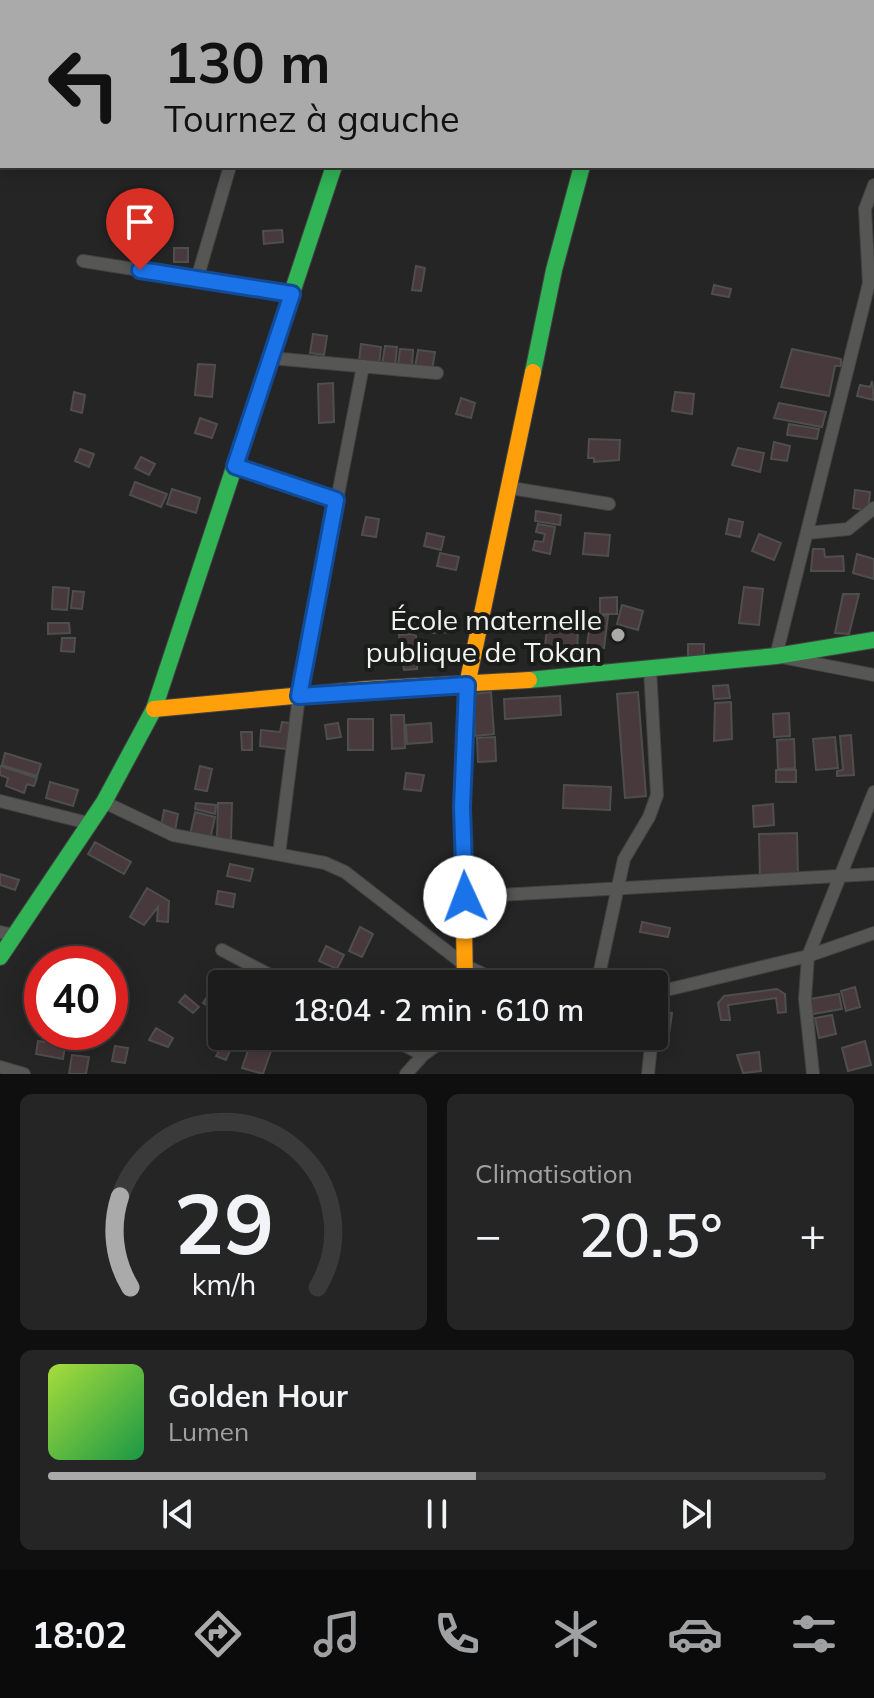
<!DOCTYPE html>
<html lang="fr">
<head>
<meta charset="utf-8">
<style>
  body { margin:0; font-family:Mulish,sans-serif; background:#252525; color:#f1f3f6; height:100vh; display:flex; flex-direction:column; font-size:30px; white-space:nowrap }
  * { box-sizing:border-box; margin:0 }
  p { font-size:26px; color:#a0a1a3 }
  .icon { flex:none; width:44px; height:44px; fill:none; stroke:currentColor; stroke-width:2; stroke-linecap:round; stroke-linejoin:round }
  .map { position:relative; height:1074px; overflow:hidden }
  .details { display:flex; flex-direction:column; gap:20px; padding:20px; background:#0f0f0f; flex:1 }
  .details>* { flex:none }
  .top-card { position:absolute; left:0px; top:0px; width:874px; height:168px; box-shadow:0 4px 20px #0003,0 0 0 2px #3a3a3b; background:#a9aaa9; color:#111; overflow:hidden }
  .speed { position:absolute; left:24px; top:946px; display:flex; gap:16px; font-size:40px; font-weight:700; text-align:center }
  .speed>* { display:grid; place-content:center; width:104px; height:104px; border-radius:50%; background:#1c1c1c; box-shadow:0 4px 20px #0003,0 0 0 2px #3a3a3b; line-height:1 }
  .speed .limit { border:12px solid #d22; background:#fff; color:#111 }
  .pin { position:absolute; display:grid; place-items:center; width:68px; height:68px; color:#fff; margin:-82px -34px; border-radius:50% 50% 50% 0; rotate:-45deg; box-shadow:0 0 8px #0007 }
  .pin .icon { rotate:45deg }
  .me { position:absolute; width:88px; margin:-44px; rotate:358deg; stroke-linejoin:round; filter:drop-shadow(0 0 6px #0008) }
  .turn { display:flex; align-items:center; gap:28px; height:168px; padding:0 32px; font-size:36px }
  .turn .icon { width:104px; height:104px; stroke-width:2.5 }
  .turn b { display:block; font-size:56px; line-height:68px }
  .big { font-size:60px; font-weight:600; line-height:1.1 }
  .details .tile { flex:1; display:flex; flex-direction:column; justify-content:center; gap:12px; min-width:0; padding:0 28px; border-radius:12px; background:#252525 }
  .details .dial { align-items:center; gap:0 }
  .dial svg { height:208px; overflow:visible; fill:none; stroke:#3a3a3b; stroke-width:7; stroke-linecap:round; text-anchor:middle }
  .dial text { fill:#f1f3f6; stroke:none }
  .song { display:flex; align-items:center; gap:24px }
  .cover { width:96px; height:96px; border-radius:12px; background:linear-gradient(135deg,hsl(80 70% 55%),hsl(140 70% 35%)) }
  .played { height:8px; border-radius:4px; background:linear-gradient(90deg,#a9aaa9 55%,#3a3a3b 55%) }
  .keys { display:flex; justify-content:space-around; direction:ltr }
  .heat { display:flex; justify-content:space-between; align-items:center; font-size:44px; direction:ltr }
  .details .tiles { flex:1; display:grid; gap:20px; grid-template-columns:1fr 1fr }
  .tile:last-child { grid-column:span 2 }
  .trip { position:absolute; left:208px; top:970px; width:460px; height:80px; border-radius:8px; background:#1c1c1c; box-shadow:0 4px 20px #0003,0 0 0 2px #3a3a3b; font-weight:600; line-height:80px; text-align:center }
  .dock { display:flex; height:128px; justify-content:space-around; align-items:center; background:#0b0b0b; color:#a0a1a3 }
  .dock .icon { width:56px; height:56px }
  .dock .active { color:#a9aaa9 }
  .dock b { font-size:36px; color:#f1f3f6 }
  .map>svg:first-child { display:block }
  .building { fill:#48393d; stroke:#4e4e4e; stroke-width:2 }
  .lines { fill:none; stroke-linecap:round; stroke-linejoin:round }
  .street-casing { stroke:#414241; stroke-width:14 }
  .fast-casing { stroke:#414241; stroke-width:18 }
  .slow-casing { stroke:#414241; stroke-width:18 }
  .street { stroke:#565655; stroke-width:12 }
  .fast { stroke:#30b455; stroke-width:16 }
  .slow { stroke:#ff9f0a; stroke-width:16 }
  .route-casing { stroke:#114b97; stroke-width:20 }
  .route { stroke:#1a73e8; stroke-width:14 }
  .poi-dot { fill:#a9aaa9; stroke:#1b1d1b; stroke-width:3 }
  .labels { text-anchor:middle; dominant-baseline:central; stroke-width:8; stroke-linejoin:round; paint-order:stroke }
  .poi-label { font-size:28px; fill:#f0f2f0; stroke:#1b1d1b; text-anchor:end }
</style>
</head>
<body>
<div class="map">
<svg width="874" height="1074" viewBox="0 0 874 1074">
  <rect width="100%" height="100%" fill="#252525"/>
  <!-- building -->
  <path class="building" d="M282 230 283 242 264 244 263 231Z
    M174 248H188V262H174Z
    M416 266 425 268 421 291 412 290Z
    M714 285 731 289 729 297 712 294Z
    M313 334 327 336 324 355 310 353Z
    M361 344 381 347 379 365 359 362Z
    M385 346 397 347 395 367 382 365Z
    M400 349 413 350 412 368 398 366Z
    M792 349 841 359V366H835L829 396 781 387Z
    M418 350 435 352 432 370 415 368Z
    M198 364 215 365 212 397 195 395Z
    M872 381 874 400 857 396 860 385 870 387Z
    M333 383 334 422 319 423 318 384Z
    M74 392 85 395 82 413 71 410Z
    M675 392 694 394 692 414 672 411Z
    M461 398 475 403 471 418 456 414Z
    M779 403 826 412 822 427 774 418Z
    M200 418 217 424 212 438 195 433Z
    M789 424 819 429 817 439 787 435Z
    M589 439 620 440 619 460 594 462V458H588Z
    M774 442 790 446 787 461 771 459Z
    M738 448 764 453 760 472 732 465Z
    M80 449 94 454 89 467 75 461Z
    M141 457 155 464 149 475 135 468Z
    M135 482 167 494 161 507 130 495Z
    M172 489 200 498 196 513 167 504Z
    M855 490 870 492 868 511 853 508Z
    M536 511 561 515 560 525 535 521Z
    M366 517 379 519 376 537 362 535Z
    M729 519 743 522 740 537 726 534Z
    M538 524 555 527 550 554 533 550 535 541 543 542 545 534 536 532Z
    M427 533 444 537 441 550 424 546Z
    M585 533 610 535 608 556 583 554Z
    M759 534 781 543 774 560 752 551Z
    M813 549H824L825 557 843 556 844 571H811Z
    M440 553 459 557 456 570 437 566Z
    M857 554 874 559V579L853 573Z
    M53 587 69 588 67 610 52 609Z
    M744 587 763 589 759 625 739 623Z
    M73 591 84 592 82 609 71 608Z
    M843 594H859L849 634 835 633Z
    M617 597V614H600V598Z
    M622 605 643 611 638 630 617 624Z
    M591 614 608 616 604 648 587 646Z
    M454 617 455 632 432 633 433 618Z
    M48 623H69L70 633 48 634Z
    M578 628 577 654 556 653 553 661 543 662 547 629Z
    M412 634 416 636 417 669 404 670 399 635Z
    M62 638H75L74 652 61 651Z
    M688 644H704V659H688Z
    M728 685 730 698 714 699 713 686Z
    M491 692 494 734 475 736 473 694Z
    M638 692 646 796 625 798 617 694Z
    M560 696 561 715 505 719 504 699Z
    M731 702 732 739 714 741 715 703Z
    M789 713 790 736 774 737 773 714Z
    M391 715H404L405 748 392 749Z
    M348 719H373V750H348Z
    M282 722 290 723 286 749 260 746 261 730 280 732Z
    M338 723 341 737 327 739 325 725Z
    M431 723 432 742 407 744 406 725Z
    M241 732H252V750H242Z
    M851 735 854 775 837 776V771L843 770 840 736Z
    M495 737 496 761 478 762 477 738Z
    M835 737 838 768 816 770 813 739Z
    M794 739 795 768 778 769 777 740Z
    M5 753 41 764 37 776 2 765Z
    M0 766 37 778 34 786 27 784 24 793 6 786 8 778 0 775Z
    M200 766 212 769 207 791 195 789Z
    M776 770H796V782H776Z
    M406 773 424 775 421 791 404 789Z
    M50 782 78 790 73 806 46 798Z
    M564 785 611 787 610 810 563 808Z
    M196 803 216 805 215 814 195 809Z
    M218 803H232L231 839H217Z
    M773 804 774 825 754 827 753 806Z
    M164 810 178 814 175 831 161 827Z
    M195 812 215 817 210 840 190 835Z
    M797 833 798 875 760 877 759 834Z
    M95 842 131 862 124 874 88 854Z
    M230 864 253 869 250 881 227 876Z
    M0 874 19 880 15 890 0 885Z
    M147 888 169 901 168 922 157 921 158 907 144 925 130 917Z
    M218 891 235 894 233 907 216 904Z
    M642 922 670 928 668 937 640 932Z
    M360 927 373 934 362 957 349 951Z
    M326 946 344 955 337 969 319 961Z
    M855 987 860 1007 846 1011 841 991Z
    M777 989 785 994 786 1012 778 1013 776 998 728 1005 730 1020H721L718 1003 724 996Z
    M212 990 222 997 216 1011 203 1003Z
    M839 994 842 1009 813 1014 810 999Z
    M185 995 199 1007 193 1013 179 1002Z
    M658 1010 672 1013 669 1034 655 1031Z
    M832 1015 836 1034 819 1038 815 1018Z
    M156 1028 173 1038 168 1047 149 1040Z
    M227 1038 234 1041 226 1060 216 1056Z
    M38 1041 65 1045 63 1059 36 1054Z
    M865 1041 871 1065 848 1071 842 1048Z
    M250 1045 271 1051 263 1074 242 1068Z
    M115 1046 128 1048 125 1063 112 1061Z
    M759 1052 761 1071 743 1073 737 1055Z
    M72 1055 89 1057 86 1074H69Z"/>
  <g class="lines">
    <defs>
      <path id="street" d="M387 2V0
        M621 2 622 0
        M874 185 865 209 869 283 776 656 874 675
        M83 261 292 294
        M197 279 230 166
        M271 358 437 373
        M235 466 336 500
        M511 488 609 504
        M807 533 848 529 874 508
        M0 801 88 823
        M104 802 173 835 325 863 345 872 466 966 505 984
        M279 854 299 696 363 366
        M465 897 874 874
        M0 932 14 935
        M222 950 287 984
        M597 984 624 859 649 817 657 795 650 669
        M654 993 808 956 874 933
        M387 1036 423 1055
        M0 1067 24 1074
        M406 1074 423 1055 449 1036
        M648 1074 652 1036
        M813 1074 805 999 808 956 874 792"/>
      <path id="fast" d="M533 372 554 270 582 166
        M529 680 776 656 874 640
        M0 957 104 802 154 709 334 166"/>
      <path id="slow" d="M154 709 368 689 529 680
        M465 984 462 807 467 685 533 372"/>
    </defs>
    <!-- street casing -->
    <use href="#street" class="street-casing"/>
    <!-- fast casing -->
    <use href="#fast" class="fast-casing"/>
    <!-- slow casing -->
    <use href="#slow" class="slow-casing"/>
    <!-- street -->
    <use href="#street" class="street"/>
    <!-- fast -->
    <use href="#fast" class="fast"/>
    <!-- slow -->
    <use href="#slow" class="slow"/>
  </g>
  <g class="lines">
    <defs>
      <path id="route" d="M140 270 292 294 235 466 336 500 299 696 467 685 462 807 465 897"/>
    </defs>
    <!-- route casing -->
    <use href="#route" class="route-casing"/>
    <!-- route -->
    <use href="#route" class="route"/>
  </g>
  <!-- markers -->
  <circle class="poi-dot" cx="618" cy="635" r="8"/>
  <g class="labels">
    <!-- poi labels -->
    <g class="poi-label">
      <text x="602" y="619">École maternelle<tspan x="602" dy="32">publique de Tokan</tspan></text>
    </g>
  </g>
</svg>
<div class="speed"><div class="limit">40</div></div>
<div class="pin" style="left:140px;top:270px;background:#d93025"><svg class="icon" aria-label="arrive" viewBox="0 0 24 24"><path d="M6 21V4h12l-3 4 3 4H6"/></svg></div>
<svg class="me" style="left:465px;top:897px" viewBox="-20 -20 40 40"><circle r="19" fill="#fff"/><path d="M0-13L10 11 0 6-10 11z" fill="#1a73e8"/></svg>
<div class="trip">18:04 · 2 min · 610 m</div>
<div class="top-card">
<div class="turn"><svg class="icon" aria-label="left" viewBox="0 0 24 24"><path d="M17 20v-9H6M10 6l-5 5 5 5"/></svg><div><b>130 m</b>Tournez à gauche</div></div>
</div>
</div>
<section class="details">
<div class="tiles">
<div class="tile dial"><svg viewBox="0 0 100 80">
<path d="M14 69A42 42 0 1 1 86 69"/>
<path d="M14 69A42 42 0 0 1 10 34" stroke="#a9aaa9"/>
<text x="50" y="56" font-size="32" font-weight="700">29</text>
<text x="50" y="72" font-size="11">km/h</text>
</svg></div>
<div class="tile"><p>Climatisation</p>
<div class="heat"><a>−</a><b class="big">20.5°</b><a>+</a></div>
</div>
<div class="tile">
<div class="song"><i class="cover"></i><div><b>Golden Hour</b><p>Lumen</p></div></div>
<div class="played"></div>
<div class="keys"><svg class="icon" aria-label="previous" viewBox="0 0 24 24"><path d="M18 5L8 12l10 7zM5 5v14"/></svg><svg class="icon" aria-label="pause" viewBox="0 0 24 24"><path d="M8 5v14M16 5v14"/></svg><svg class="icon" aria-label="next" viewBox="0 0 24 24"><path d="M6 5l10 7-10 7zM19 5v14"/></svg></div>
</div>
</div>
</section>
<nav class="dock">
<b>18:02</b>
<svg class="icon active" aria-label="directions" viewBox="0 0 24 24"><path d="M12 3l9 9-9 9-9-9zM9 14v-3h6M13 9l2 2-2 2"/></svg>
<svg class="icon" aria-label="music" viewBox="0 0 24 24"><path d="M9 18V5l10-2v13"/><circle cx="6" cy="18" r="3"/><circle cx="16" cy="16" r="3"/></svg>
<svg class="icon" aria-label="phone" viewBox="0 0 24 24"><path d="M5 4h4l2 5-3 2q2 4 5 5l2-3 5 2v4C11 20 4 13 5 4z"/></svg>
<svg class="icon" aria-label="climate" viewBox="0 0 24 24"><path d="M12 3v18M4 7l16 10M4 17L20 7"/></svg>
<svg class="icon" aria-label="car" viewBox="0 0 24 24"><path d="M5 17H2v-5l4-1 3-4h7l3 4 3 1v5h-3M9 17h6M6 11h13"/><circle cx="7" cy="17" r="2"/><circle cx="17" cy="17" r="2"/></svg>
<svg class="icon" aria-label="filters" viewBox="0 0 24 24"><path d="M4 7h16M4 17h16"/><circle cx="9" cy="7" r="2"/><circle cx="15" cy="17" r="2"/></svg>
</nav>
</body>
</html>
